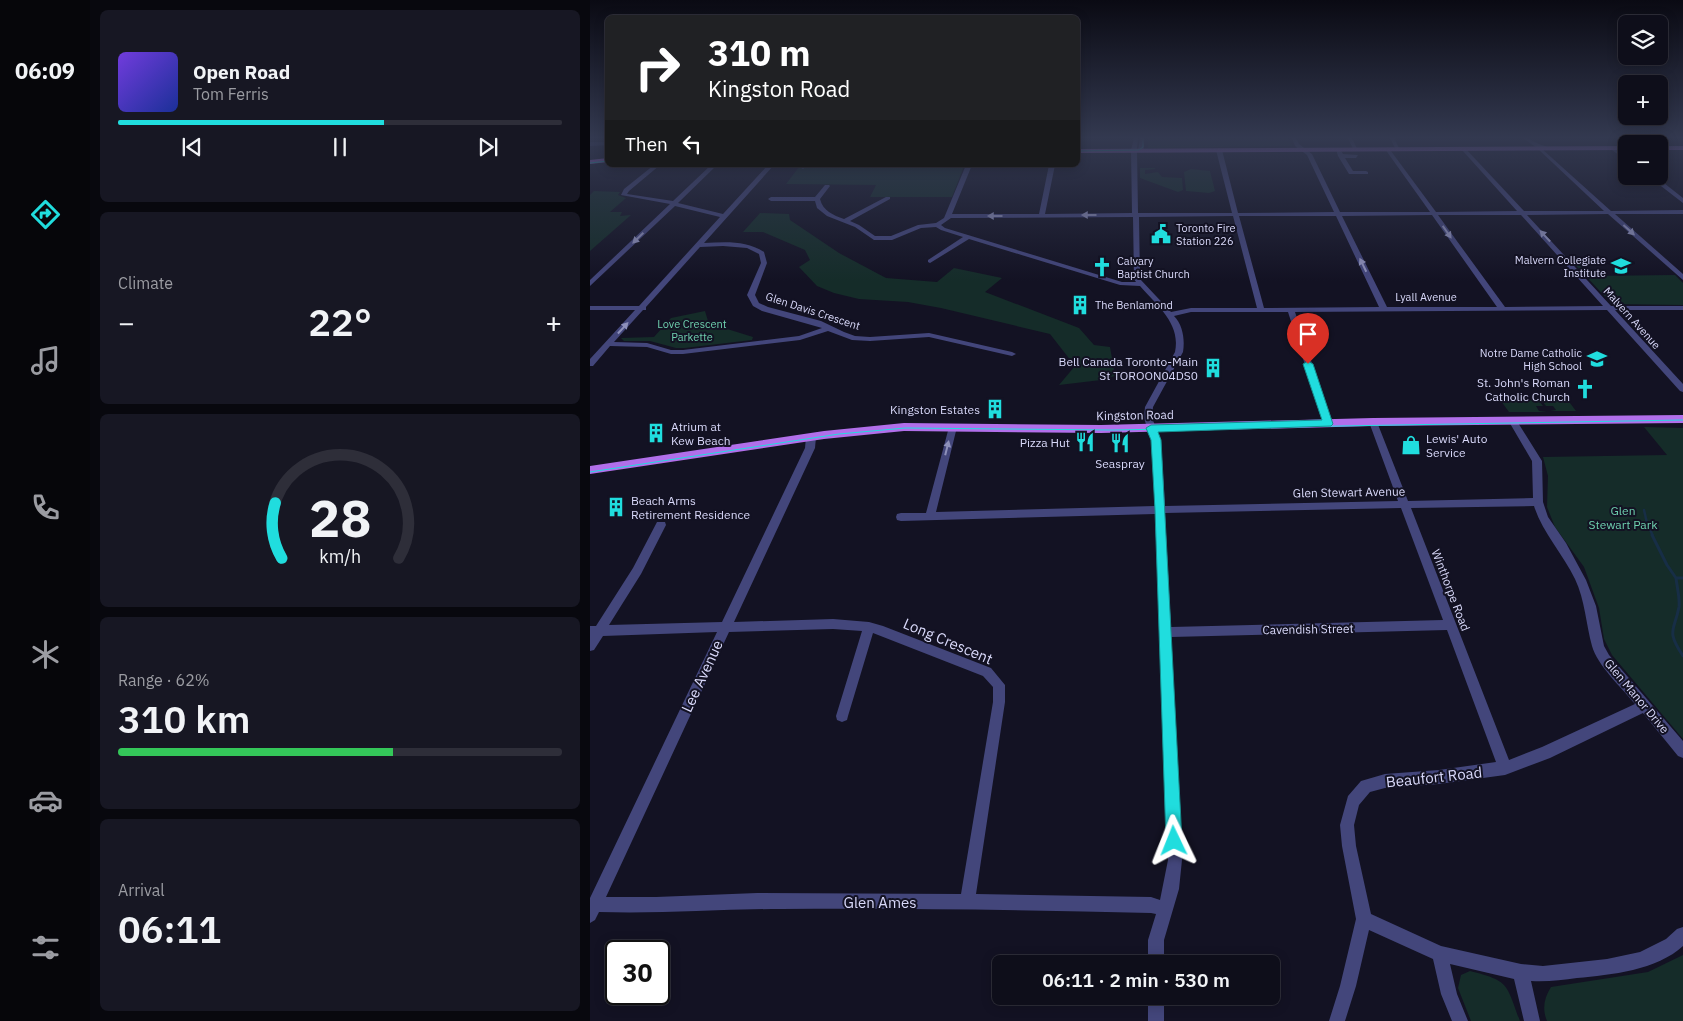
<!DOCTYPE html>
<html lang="en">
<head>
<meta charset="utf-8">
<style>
  body { margin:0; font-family:"IBM Plex Sans",sans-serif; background:#171723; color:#f1f3f6; height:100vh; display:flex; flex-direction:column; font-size:19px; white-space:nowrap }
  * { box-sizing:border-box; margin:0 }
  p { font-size:16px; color:#9b9ca2 }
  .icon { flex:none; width:28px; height:28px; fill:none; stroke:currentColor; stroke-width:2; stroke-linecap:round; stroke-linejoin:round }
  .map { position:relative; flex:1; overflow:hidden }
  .panel { display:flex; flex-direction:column; gap:10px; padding:10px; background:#08080e; width:500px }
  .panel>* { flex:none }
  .guide { position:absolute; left:15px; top:15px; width:475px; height:152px; border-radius:8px; box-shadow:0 2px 12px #0003,0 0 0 1px #2e2e39; background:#202124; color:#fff; overflow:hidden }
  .buttons { position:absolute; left:1028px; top:15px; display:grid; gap:10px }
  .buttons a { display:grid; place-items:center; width:50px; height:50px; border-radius:8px; background:#0e0e1a; box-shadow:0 2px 12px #0003,0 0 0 1px #2e2e39; font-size:25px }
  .speed { position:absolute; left:15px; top:940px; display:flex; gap:10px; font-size:25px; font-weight:700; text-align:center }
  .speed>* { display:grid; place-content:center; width:65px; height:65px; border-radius:50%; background:#0e0e1a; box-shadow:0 2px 12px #0003,0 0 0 1px #2e2e39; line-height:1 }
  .speed .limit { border:2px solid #111; border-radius:8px; background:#fff; color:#111 }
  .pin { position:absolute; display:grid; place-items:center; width:42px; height:42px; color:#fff; margin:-51px -21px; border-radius:50% 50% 50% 0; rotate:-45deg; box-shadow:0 0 5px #0007 }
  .pin .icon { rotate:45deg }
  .me { position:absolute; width:55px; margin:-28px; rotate:358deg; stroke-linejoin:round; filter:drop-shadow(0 0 4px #0008) }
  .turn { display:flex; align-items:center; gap:18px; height:105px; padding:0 20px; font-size:22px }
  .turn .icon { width:65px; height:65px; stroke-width:2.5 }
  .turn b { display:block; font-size:35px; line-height:42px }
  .then { display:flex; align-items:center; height:48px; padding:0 20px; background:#0003; gap:10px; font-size:19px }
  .big { font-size:38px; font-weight:600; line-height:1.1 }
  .panel .tile { flex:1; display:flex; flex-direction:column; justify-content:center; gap:8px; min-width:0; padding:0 18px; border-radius:8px; background:#171723 }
  .panel .dial { align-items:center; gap:0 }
  .dial svg { height:130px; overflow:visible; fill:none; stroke:#2e2e39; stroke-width:7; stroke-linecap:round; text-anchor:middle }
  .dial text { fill:#f1f3f6; stroke:none }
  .song { display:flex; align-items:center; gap:15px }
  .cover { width:60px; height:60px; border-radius:8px; background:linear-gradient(135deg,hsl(260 70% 55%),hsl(230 70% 35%)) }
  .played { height:5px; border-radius:2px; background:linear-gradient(90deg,#20ddde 60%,#2e2e39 60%) }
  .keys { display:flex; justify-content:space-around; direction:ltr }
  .heat { display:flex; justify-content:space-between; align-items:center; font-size:28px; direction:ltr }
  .charge { height:8px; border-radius:4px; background:linear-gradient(90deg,#34c759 62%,#2e2e39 0) }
  .trip { position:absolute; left:402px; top:955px; width:288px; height:50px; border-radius:8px; background:#0e0e1a; box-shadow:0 2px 12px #0003,0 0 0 1px #2e2e39; font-weight:600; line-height:50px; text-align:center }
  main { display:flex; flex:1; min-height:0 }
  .tab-bar { display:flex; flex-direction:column; width:90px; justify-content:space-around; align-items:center; background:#06060a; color:#9b9ca2 }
  .tab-bar .icon { width:35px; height:35px }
  .tab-bar .on { color:#20ddde }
  .tab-bar b { font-size:22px; color:#f1f3f6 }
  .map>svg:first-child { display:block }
  .green { fill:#152c29 }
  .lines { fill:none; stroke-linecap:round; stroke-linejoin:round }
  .stream-far1 { stroke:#172e46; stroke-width:2.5 }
  .stream { stroke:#172e46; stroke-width:3 }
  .minor { fill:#43467b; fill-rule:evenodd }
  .major { fill:#b16fea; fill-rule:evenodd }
  .tram { stroke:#20ddde; stroke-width:1 }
  .oneway { fill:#8e90ba }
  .route { fill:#20ddde; stroke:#159090 }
  .labels { text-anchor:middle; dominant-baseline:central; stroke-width:4; stroke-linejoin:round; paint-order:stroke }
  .far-poi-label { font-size:11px; fill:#d9d9fa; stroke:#131223; text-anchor:start }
  .far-street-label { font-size:11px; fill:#d9d9fa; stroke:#131223 }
  .far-park-label { font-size:11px; fill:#6ed0ae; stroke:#131223 }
  .poi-label { font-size:12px; fill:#d9d9fa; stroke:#131223; text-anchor:end }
  .street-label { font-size:12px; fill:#d9d9fa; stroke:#131223 }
  .park-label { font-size:12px; fill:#6ed0ae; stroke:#131223 }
  .near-street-label { font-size:15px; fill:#d9d9fa; stroke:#131223 }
</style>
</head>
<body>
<main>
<nav class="tab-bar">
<b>06:09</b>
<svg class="icon on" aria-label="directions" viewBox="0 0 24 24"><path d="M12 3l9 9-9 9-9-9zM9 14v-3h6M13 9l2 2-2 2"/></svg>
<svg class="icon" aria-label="music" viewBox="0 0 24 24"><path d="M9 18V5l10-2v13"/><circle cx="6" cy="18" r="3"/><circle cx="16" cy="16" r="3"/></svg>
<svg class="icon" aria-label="phone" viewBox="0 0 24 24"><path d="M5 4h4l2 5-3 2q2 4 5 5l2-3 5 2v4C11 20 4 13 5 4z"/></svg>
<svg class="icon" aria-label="climate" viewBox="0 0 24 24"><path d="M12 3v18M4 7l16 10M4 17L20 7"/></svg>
<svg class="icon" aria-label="car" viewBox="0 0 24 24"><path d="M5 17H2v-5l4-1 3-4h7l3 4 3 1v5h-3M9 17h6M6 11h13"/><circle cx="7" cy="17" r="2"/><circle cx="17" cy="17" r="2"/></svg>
<svg class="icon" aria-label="filters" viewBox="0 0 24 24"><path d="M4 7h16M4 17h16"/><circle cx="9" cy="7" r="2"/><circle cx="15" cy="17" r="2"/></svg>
</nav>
<section class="panel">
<div class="tile">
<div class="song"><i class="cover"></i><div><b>Open Road</b><p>Tom Ferris</p></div></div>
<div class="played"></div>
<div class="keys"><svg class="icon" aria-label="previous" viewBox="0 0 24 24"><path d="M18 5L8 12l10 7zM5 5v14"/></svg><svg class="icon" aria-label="pause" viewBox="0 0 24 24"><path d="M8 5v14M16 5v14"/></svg><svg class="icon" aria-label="next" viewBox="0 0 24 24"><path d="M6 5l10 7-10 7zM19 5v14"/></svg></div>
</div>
<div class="tile"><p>Climate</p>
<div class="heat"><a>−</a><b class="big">22°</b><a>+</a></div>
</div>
<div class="tile dial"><svg viewBox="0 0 100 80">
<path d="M14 69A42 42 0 1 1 86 69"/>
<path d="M14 69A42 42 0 0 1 10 35" stroke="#20ddde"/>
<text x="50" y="56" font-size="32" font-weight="700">28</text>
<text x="50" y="72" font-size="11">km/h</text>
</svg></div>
<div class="tile"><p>Range · 62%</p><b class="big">310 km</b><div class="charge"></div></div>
<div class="tile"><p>Arrival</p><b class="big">06:11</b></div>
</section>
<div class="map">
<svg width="1093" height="1021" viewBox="0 0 1093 1021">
  <rect width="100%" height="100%" fill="#131223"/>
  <!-- green -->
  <path class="green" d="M558 138H698L702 146 558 148Z
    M374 166 362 197H280L286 185 196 184 209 167Z
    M550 168H565V169L555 170V174L568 172 572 177 592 178 593 190 588 192 550 178Z
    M601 169 620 171 625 191 619 193 596 191 594 172Z
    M4 191 30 192 28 195 36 198 20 212H32L30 216 41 215 0 251V195Z
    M170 213 199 214 200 220 249 253 296 278 347 282 364 268 412 278 395 292 489 328 504 345 520 347 525 376 511 380 469 385 485 366 460 334 351 308 318 302 269 299 244 293 227 286 209 267 220 260 215 250 173 232H153Z
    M978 257H982L999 276 1085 275 1093 283V305L1022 304Z
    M115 311 118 321 121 324 163 337 162 340 95 348H86L60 341H34L31 338 64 337 81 318Z
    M958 399H977L986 411H960L966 410 963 406H956L953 402H959Z
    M942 400 944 402H950L953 406H946L949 411 957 412H919L911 401Z
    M1054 427 1093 428V739L1022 655 1014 639 1009 608 994 567 965 527 957 507 958 476 953 457 1077 455Z
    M1093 955V1021H957C952 1009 954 998 961 987L1058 972Z
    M880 971C920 981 916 984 930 1021H881L868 988 871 975Z"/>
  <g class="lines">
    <!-- stream-far1 -->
    <path class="stream-far1" d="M1054 510 1057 523 1063 536"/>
    <!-- stream -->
    <path class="stream" d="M1062 535 1077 565 1086 578H1093
      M1086 578C1087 587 1090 598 1089 607 1084 632 1076 630 1093 656"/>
    <!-- minor -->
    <path class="minor" d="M544 138H548L547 150 548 213H642L626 150 629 148 632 150 648 213 744 212 717 155 705 146 702 138H706L709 144 722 154 750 212H840L795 149 798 147 846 212 927 211 872 150 874 147 934 211H1014L947 148 933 138C941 138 947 145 958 147V149H952L1021 211 1093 210V214H1025L1093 274V280L1018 214 937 215 1021 306H1093V310H1025L1093 384V392L1090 391 1017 310 705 312 742 424 738 427 734 424 698 312H601L584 316C593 325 595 340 593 352L563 407 562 418 571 440 575 506 808 501 779 422 783 419 787 422 818 501 943 498 942 461 918 420 922 417 925 418 952 461 953 502 958 517 976 543 996 580 1006 606 1014 646 1019 655 1093 741V758L1088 756 1053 713 960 758 915 775 849 784 795 788 780 792 769 805 764 825 766 846 781 914 851 946 931 964 953 966 1017 959 1050 952 1076 939 1087 929 1093 927V946C1067 970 1021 975 987 978 972 980 957 982 941 981L950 1021H934L924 979 860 964 867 994 878 1021H862L851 994 843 959 779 930 766 986 755 1021H739L750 986 766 919 752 846 750 825 758 796 771 781 795 774 849 770 906 762 857 630 581 637 592 860 589 889 574 940V964H558V940L566 914 561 913C438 910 314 908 191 909 130 909 70 914 9 912L5 920 0 923V898L127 632 13 636 4 650 0 651V626H6L43 568 67 522H75L76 525 51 574 19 625 132 622 215 448 216 437 221 434 226 437 225 448 144 622 243 619 279 622 293 626 401 668 415 685V702L386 894 561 897 570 900 578 860 565 514 311 521 307 520 306 517 307 514 311 513H336L359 427 363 424 367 427 346 512 565 506 561 440 554 418 555 407 585 352C591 323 567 306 550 286L530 285 379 239 340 263 338 262V260L373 237 351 230 346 227 331 228 302 240H284L265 227 237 216 227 208 225 201H181L178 199 181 197H225L235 185H239L240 186 230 199C233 211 243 215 254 219L296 197H300V199L260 221 269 225 285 236H301L328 225 346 223 354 218 376 165H382L362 214H449L459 165H465L455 214 542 213 541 150ZM842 215 907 307H797L752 216ZM848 215H931L1013 306 915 307ZM643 216 667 308H601L581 312 550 279 549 217ZM649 216H746L789 307 674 308ZM543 217 544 279 546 282H532L355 228 351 225 361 218ZM944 506C952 532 973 554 985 579 995 600 996 624 1002 646 1007 665 1032 688 1045 704L952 747 919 760 821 508ZM811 508 853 620 581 627 575 513ZM243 629 272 631 246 716 247 720 252 722 257 720 258 716 283 633 393 676 403 687V702L371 894 167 893 66 897H16L139 632Z
      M550 138H554V150L551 152 548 150Z
      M758 138H762L768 151H764Z
      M800 138H804L810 150H806Z
      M0 142H18V145L0 146Z
      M1022 148H1026L1036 156V160L1022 150Z
      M746 149H750L753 154 768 155 766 158H755L763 171H776L778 172V174H759L748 156Z
      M64 165H70L39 191 37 194 83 201 121 165H127L88 203 133 214 178 165H184L114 243C135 242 156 240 174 252L177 263 165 295 169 303 178 307 231 321 254 332 265 336 280 337 339 333 422 352 426 354 422 356 339 337 280 341 262 340 238 331 210 340 93 354H81L57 347 20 346 3 366H0V359L45 310H0V306H49L130 217 85 206 0 286V280L80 204 31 195 34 189ZM133 246 157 248 169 254 171 263 157 295 163 306 172 311 232 328 209 336 93 350H81L57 343 24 342 53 310H56V307L110 247Z
      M212 165H218L213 169 210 167Z
      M1058 176H1065L1093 198V203Z
      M558 996H574V1021H558Z"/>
    <!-- major -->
    <path class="major" d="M1036 146V150L488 153V149Z
      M1069 146H1093V150H1069Z
      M18 158V162L0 164V160Z
      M1093 415V423L783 426 511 433 314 431 234 439 0 474V466L234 431 314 423 511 425 783 418Z"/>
    <!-- tram -->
    <path class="tram" d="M488 151 549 150 553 147V138
      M0 163 18 161
      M0 472 249 434 315 428 522 430 1093 420"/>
  </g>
  <!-- one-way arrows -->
  <defs><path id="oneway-solid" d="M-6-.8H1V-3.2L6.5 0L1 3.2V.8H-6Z" transform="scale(1.25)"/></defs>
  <g class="oneway">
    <use href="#oneway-solid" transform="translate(499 215) rotate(180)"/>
    <use href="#oneway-solid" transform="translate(405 216) rotate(180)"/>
    <use href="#oneway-solid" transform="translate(1039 230) rotate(42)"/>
    <use href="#oneway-solid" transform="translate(857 232) rotate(55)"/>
    <use href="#oneway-solid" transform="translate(955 236) rotate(-133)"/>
    <use href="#oneway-solid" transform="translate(48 238) rotate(136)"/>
    <use href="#oneway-solid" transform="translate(773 265) rotate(-116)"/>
    <use href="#oneway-solid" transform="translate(33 328) rotate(-47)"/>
    <use href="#oneway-solid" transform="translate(357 448) rotate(-76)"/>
  </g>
  <!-- sky -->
  <linearGradient id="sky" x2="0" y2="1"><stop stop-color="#0a0a13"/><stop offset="0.49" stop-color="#333950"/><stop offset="1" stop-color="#333950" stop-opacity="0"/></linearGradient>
  <rect width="1093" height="281" fill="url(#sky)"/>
  <!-- route -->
  <path class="route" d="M718 361 723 364 743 424 741 426 568 432 571 440 592 841 590 847 584 849 578 847 576 841 565 510 561 440 556 428 561 425 732 420 713 364Z"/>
  <!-- icons -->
  <defs>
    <symbol id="civic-bare" viewBox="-9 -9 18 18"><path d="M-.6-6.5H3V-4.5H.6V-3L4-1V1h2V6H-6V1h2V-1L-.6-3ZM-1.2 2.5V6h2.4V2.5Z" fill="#20ddde" stroke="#131223" stroke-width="2.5" paint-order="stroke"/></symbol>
    <symbol id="school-bare" viewBox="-9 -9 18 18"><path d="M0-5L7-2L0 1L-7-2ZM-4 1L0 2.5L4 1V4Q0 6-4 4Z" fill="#20ddde" stroke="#131223" stroke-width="2.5" paint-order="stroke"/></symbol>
    <symbol id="church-bare" viewBox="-9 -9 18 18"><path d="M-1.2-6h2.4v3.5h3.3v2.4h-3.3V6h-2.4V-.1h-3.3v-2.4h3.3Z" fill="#20ddde" stroke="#131223" stroke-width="2.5" paint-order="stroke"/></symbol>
    <symbol id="building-bare" viewBox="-9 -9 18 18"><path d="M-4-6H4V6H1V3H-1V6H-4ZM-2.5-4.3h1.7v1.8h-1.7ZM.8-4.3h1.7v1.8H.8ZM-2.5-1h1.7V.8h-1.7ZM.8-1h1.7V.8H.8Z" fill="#20ddde" stroke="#131223" stroke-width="2.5" paint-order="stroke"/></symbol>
    <symbol id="restaurant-bare" viewBox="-9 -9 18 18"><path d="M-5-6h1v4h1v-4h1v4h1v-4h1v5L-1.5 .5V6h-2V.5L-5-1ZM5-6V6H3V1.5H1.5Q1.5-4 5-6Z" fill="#20ddde" stroke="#131223" stroke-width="2.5" paint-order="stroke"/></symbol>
    <symbol id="shop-bare" viewBox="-9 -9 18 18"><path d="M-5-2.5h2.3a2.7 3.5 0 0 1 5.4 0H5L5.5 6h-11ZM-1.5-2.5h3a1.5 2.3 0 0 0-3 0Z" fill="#20ddde" stroke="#131223" stroke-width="2.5" paint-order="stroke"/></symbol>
  </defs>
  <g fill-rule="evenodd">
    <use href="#civic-bare" x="557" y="220" width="28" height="28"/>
    <use href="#school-bare" x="1017" y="252" width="28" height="28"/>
    <use href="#church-bare" x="498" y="253" width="28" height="28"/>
    <use href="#building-bare" x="476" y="291" width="28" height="28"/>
    <use href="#school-bare" x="993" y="345" width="28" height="28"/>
    <use href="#building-bare" x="609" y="354" width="28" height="28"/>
    <use href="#church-bare" x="981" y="375" width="28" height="28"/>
    <use href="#building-bare" x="391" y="395" width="28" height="28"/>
    <use href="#building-bare" x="52" y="419" width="28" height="28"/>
    <use href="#restaurant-bare" x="481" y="428" width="28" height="28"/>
    <use href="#restaurant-bare" x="516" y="429" width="28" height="28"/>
    <use href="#shop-bare" x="807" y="431" width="28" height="28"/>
    <use href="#building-bare" x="12" y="493" width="28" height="28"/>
  </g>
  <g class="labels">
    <!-- far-poi labels -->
    <g class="far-poi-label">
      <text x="586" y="228">Toronto Fire<tspan x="586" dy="13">Station 226</tspan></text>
      <text x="1016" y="260" text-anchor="end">Malvern Collegiate<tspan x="1016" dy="13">Institute</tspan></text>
      <text x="527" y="261">Calvary<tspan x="527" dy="13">Baptist Church</tspan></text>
      <text x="505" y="305">The Benlamond</text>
      <text x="992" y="353" text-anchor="end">Notre Dame Catholic<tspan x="992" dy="13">High School</tspan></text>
    </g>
    <!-- far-street labels -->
    <g class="far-street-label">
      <text x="836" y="297">Lyall Avenue</text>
      <text transform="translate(223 311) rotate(18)">Glen Davis Crescent</text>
      <text transform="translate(1042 318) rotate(48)">Malvern Avenue</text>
    </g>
    <!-- far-park labels -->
    <g class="far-park-label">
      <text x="102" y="324">Love Crescent<tspan x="102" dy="13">Parkette</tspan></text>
    </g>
    <!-- poi labels -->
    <g class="poi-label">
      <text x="608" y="361">Bell Canada Toronto-Main<tspan x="608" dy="14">St TOROON04DS0</tspan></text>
      <text x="980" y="382">St. John's Roman<tspan x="980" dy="14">Catholic Church</tspan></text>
      <text x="390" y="409">Kingston Estates</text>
      <text x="81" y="426" text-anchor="start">Atrium at<tspan x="81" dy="14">Kew Beach</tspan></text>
      <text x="836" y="438" text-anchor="start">Lewis' Auto<tspan x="836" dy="14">Service</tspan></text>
      <text x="480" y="442">Pizza Hut</text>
      <text x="530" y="463" text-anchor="middle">Seaspray</text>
      <text x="41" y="500" text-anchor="start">Beach Arms<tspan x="41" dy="14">Retirement Residence</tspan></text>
    </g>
    <!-- street labels -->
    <g class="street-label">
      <text transform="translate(545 415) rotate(-1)">Kingston Road</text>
      <text transform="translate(759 492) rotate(-1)">Glen Stewart Avenue</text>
      <text transform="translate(861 590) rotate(69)">Winthorpe Road</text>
      <text transform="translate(718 629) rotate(-1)">Cavendish Street</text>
      <text transform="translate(1047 696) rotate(50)">Glen Manor Drive</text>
    </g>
    <!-- park labels -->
    <g class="park-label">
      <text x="1033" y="510">Glen<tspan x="1033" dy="14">Stewart Park</tspan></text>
    </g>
    <!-- near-street labels -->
    <g class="near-street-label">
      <text transform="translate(358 641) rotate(23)">Long Crescent</text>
      <text transform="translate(112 676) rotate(-65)">Lee Avenue</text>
      <text transform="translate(844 777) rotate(-6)">Beaufort Road</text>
      <text x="290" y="902">Glen Ames</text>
    </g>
  </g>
</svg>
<div class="buttons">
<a><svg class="icon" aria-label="layers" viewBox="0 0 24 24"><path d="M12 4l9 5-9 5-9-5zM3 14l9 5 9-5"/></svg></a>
<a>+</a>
<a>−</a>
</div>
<div class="speed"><div class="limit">30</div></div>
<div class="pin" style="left:718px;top:364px;background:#d93025"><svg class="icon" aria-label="arrive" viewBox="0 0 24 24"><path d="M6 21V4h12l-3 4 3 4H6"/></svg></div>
<svg class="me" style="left:584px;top:841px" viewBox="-20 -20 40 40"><path d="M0-17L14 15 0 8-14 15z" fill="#20ddde" stroke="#fff" stroke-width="4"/></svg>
<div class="trip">06:11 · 2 min · 530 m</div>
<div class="guide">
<div class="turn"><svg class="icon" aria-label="right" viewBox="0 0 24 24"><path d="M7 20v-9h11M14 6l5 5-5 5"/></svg><div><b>310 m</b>Kingston Road</div></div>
<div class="then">Then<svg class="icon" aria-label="left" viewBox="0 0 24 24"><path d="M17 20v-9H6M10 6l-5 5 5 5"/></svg></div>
</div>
</div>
</main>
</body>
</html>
